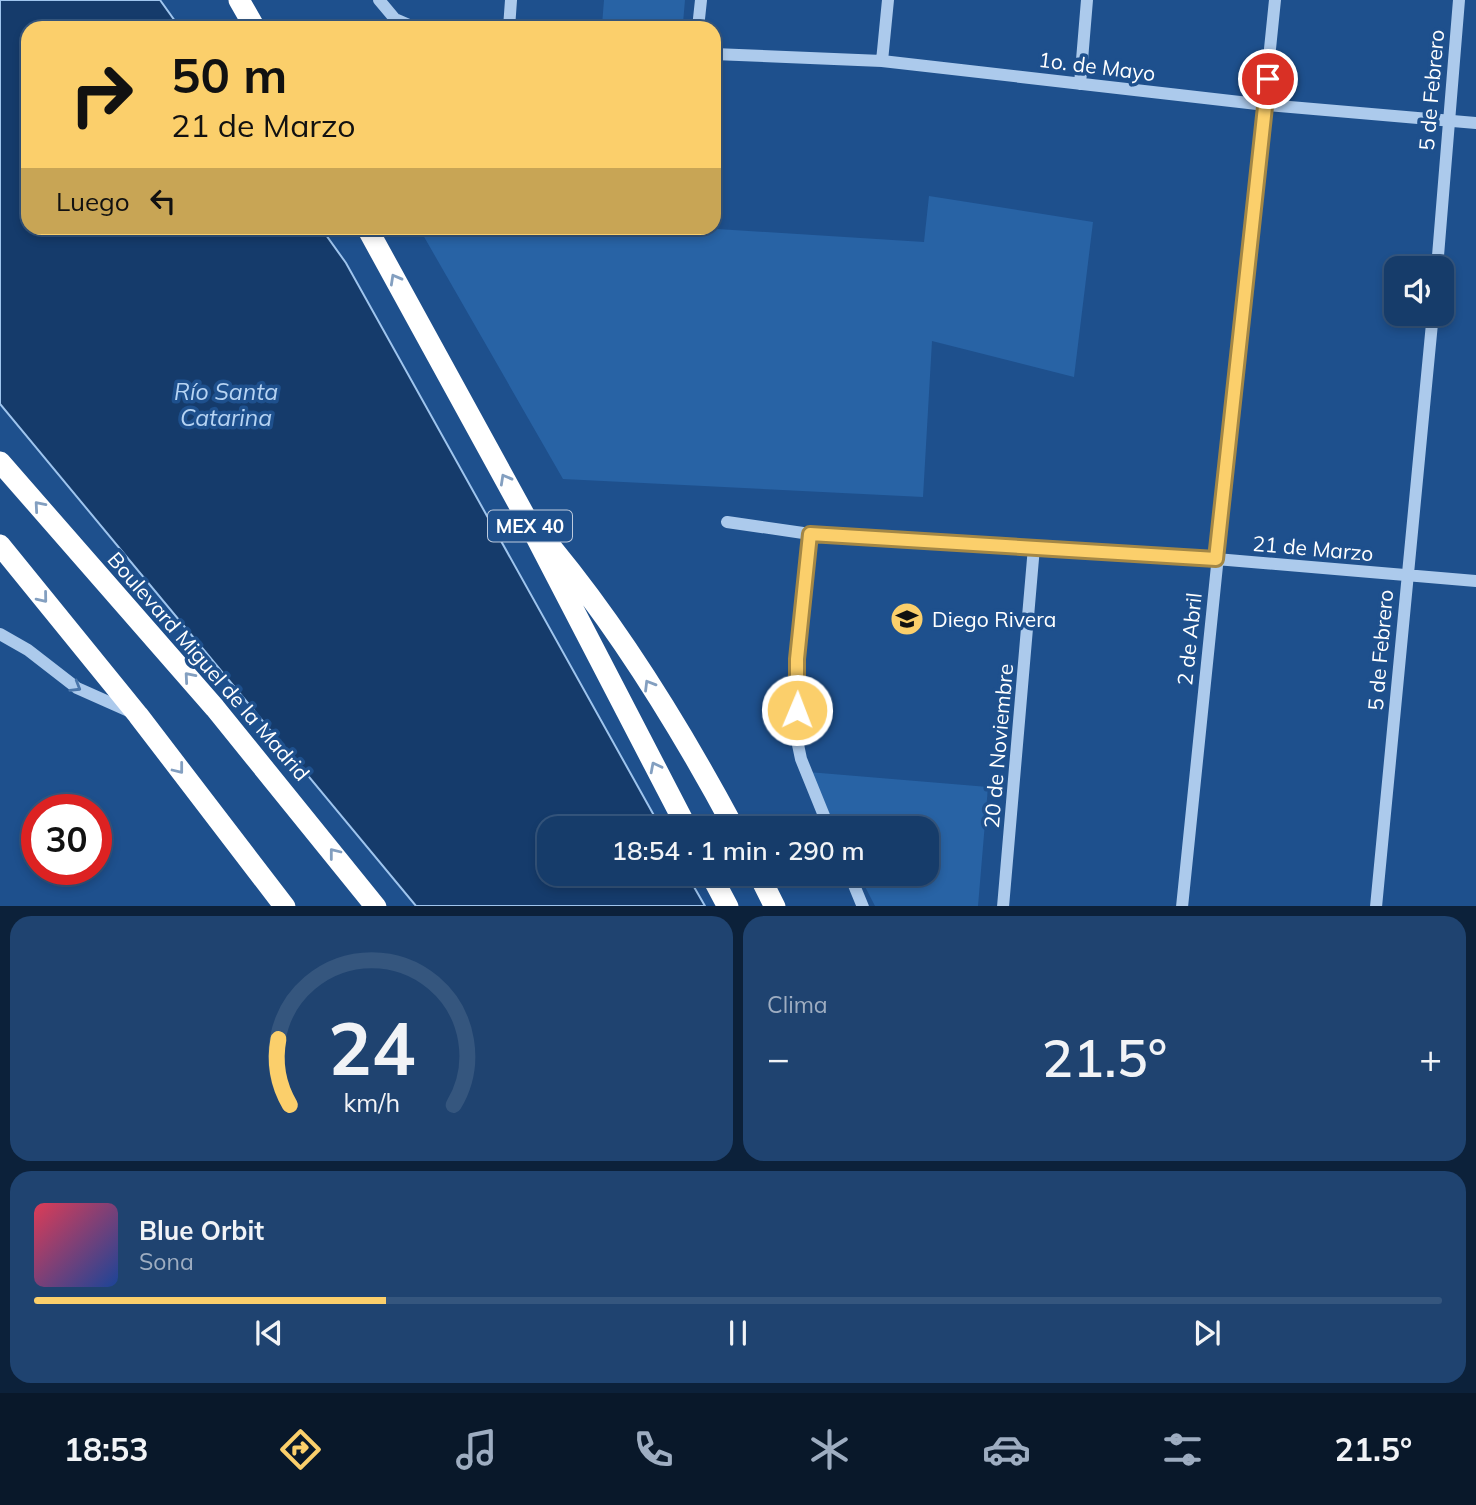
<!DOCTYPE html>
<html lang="es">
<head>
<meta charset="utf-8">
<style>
  body { margin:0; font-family:Mulish,sans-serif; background:#1f4370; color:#f1f3f6; height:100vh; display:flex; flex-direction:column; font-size:26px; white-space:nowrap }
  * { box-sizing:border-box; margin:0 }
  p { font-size:23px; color:#9eadc1 }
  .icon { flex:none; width:38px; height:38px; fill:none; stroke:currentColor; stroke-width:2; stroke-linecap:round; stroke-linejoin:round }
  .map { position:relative; height:906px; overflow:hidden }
  .side { display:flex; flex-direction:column; gap:10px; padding:10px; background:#0c213a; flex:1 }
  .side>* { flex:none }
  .hud { position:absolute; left:21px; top:21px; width:700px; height:214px; border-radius:21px; box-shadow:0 4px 10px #0003,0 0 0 2px #35567e; background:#fbcf6b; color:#111; overflow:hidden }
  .controls { position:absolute; left:1384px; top:256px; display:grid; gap:14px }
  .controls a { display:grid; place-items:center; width:70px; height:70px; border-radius:14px; background:#163c6a; box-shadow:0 4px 10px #0003,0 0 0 2px #35567e; font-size:35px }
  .speed { position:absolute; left:21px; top:794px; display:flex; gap:14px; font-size:35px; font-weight:700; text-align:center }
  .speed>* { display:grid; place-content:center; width:91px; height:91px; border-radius:50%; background:#163c6a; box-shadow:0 4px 10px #0003,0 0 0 2px #35567e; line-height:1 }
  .speed .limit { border:10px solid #d22; background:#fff; color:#111 }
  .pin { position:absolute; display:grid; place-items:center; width:60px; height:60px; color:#fff; margin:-30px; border:4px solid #fff; border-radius:50%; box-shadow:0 2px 7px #0007 }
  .me { position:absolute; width:77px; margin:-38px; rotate:1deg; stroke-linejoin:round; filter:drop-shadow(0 0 5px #0008) }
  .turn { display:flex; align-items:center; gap:24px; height:147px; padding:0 35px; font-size:32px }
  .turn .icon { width:91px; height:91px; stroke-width:2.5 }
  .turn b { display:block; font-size:49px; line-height:60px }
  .then { display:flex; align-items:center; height:66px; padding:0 35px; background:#0003; gap:14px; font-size:26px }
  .big { font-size:52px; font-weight:600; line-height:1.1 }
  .side .card { flex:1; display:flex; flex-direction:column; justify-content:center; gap:10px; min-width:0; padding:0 24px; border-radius:21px; background:#1f4370 }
  .side .dial { align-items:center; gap:0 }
  .dial svg { height:182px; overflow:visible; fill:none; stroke:#35567e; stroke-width:7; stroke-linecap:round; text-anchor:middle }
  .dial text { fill:#f1f3f6; stroke:none }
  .song { display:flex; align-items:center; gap:21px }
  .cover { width:84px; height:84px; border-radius:10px; background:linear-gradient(135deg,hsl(350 70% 55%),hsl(220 70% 35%)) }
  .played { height:7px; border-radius:4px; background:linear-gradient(90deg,#fbcf6b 25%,#35567e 25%) }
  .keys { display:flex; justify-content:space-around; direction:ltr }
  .heat { display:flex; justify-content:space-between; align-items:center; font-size:38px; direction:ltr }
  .side .tiles { flex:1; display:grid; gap:10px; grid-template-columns:1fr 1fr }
  .card:last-child { grid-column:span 2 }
  .trip { position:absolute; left:537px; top:816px; width:402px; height:70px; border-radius:21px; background:#163c6a; box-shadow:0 4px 10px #0003,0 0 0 2px #35567e; font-weight:600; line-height:70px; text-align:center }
  .dock { display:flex; height:112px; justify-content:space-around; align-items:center; background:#09182a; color:#9eadc1 }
  .dock .icon { width:49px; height:49px }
  .dock .active { color:#fbcf6b }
  .dock b { font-size:32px; color:#f1f3f6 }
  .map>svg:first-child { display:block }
  .green { fill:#2863a5 }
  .water { fill:#153b6b; stroke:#9fc5ee; stroke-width:2 }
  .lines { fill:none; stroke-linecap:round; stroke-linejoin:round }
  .minor { stroke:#accaec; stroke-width:12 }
  .highway { stroke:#fff; stroke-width:21 }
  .oneway { stroke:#839fc0 }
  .oneway2 { stroke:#4975aa }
  .route-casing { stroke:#a38746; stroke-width:18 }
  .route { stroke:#fbcf6b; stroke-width:12 }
  .labels { text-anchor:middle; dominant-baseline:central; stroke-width:7; stroke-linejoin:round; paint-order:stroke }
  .shield { fill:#1e508d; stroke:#bccadd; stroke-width:2 }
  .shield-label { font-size:19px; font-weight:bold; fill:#fff }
  .street-label { font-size:21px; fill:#fff; stroke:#1e508d }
  .poi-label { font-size:21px; fill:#fff; stroke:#1e508d; text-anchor:start }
  .water-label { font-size:23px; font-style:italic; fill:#b7d4f3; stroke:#1e508d }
</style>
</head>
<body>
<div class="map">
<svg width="1476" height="907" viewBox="0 0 1476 907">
  <rect width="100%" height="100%" fill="#1e508d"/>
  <!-- green -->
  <path class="green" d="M604 0H685L683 23 673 28 602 25Z
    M929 196 1093 222 1074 377 932 341 923 497 563 479 419 228H702L924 242Z
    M808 772 988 787 978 906H875L858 873H928V828H835Z"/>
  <!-- water -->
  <path class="water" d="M0 0H160L180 28H28V228H321L346 263 661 828H550V873H686L705 906H416L0 404Z"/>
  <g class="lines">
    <!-- minor -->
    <path class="minor" d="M379 0 395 19 416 28
      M509 28 511 0
      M698 28 701 0
      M714 54 882 61 1266 105 1476 123
      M882 61 888 0
      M1080 84 1087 0
      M1437 268 1459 0
      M727 522 810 534 1216 559 1476 581
      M810 534 797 659 796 735 801 759 829 828
      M0 634 28 650 77 688 131 712
      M849 873 863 907
      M1003 907 1034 547
      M1182 907 1275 0
      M1376 907 1433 313"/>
    <!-- highway -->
    <path class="highway" d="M239 0 255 28
      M367 228 525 516 687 828
      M0 462 215 708 376 907
      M0 545 138 715 285 907
      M552 548C622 633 682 731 734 828
      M710 873 728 907
      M758 873 775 907"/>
  </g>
  <!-- one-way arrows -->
  <defs><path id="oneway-chevron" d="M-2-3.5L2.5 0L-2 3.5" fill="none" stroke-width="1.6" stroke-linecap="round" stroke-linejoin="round" transform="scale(1.75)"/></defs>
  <g class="oneway">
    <use href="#oneway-chevron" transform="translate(395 279) rotate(-119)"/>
    <use href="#oneway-chevron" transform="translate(505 479) rotate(-119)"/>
    <use href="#oneway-chevron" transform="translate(39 506) rotate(-131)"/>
    <use href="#oneway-chevron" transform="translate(43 598) rotate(51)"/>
    <use href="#oneway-chevron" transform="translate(189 677) rotate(-131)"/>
    <use href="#oneway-chevron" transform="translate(649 685) rotate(-121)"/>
    <use href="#oneway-chevron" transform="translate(655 767) rotate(-117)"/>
    <use href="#oneway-chevron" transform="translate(179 769) rotate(52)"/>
    <use href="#oneway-chevron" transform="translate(334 853) rotate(-128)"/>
  </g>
  <use class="oneway2" href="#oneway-chevron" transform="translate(76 687) rotate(31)"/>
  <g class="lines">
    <defs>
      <path id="route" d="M797 710V659L810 534 1216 559 1268 79"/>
    </defs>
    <!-- route casing -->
    <use href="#route" class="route-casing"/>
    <!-- route -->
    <use href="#route" class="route"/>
  </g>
  <!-- icons -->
  <defs>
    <symbol id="school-disc" viewBox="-11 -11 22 22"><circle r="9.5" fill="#fbcf6b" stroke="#1e508d"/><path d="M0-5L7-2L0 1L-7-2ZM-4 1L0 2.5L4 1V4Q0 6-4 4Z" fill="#111"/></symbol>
  </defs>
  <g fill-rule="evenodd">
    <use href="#school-disc" x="888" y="600" width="38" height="38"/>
  </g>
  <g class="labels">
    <!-- shield labels -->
    <rect class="shield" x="488" y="510.5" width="84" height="31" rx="5"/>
    <g class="shield-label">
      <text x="530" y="526">MEX 40</text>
    </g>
    <!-- street labels -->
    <g class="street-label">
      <text transform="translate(1097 66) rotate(7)">1o. de Mayo</text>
      <text transform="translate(1431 90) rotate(-85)">5 de Febrero</text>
      <text transform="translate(1313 548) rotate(5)">21 de Marzo</text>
      <text transform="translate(1189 639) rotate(-84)">2 de Abril</text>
      <text transform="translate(1380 650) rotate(-85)">5 de Febrero</text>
      <text transform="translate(209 666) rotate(49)">Boulevard Miguel de la Madrid</text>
      <text transform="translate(998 746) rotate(-85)">20 de Noviembre</text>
    </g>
    <!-- poi labels -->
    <g class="poi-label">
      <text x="932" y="619">Diego Rivera</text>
    </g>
    <!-- water labels -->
    <g class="water-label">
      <text x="226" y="391">Río Santa<tspan x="226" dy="26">Catarina</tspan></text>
    </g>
  </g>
</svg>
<div class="controls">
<a><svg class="icon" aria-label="sound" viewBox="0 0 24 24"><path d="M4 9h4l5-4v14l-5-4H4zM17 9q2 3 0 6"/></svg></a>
</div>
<div class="speed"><div class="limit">30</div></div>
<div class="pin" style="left:1268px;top:79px;background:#d93025"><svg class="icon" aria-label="arrive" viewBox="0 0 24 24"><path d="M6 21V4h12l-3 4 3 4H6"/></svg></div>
<svg class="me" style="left:797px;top:710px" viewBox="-20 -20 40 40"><circle r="17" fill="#fbcf6b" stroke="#fff" stroke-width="3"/><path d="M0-11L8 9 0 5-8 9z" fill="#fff"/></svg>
<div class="trip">18:54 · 1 min · 290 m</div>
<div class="hud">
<div class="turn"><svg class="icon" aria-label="right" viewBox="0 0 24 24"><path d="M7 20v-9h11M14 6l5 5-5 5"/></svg><div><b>50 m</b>21 de Marzo</div></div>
<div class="then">Luego<svg class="icon" aria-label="left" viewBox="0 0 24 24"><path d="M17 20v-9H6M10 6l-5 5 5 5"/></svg></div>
</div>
</div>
<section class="side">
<div class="tiles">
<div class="card dial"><svg viewBox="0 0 100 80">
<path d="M14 69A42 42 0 1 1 86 69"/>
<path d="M14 69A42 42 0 0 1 9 40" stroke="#fbcf6b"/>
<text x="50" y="56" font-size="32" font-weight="700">24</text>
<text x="50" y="72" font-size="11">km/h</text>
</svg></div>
<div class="card"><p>Clima</p>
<div class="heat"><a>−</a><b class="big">21.5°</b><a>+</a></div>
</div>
<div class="card">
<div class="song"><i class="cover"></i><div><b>Blue Orbit</b><p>Sona</p></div></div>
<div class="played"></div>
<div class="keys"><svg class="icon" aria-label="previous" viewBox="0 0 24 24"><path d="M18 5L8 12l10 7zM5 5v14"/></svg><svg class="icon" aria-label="pause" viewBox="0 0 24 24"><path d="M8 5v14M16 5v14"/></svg><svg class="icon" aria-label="next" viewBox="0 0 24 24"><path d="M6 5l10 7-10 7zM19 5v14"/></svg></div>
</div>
</div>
</section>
<nav class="dock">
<b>18:53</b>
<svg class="icon active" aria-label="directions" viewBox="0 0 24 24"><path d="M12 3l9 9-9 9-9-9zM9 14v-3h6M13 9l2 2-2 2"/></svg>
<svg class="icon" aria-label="music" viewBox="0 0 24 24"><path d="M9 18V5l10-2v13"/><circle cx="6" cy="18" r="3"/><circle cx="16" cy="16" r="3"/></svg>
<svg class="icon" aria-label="phone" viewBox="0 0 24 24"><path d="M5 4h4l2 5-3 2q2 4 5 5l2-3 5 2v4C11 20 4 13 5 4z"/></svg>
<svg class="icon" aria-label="climate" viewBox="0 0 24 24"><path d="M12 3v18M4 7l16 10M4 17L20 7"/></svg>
<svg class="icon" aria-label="car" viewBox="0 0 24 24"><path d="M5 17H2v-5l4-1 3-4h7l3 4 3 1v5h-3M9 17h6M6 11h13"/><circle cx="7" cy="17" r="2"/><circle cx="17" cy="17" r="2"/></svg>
<svg class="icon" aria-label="filters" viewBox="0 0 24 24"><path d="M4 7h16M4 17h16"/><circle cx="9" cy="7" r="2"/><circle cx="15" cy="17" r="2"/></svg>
<b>21.5°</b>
</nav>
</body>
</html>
